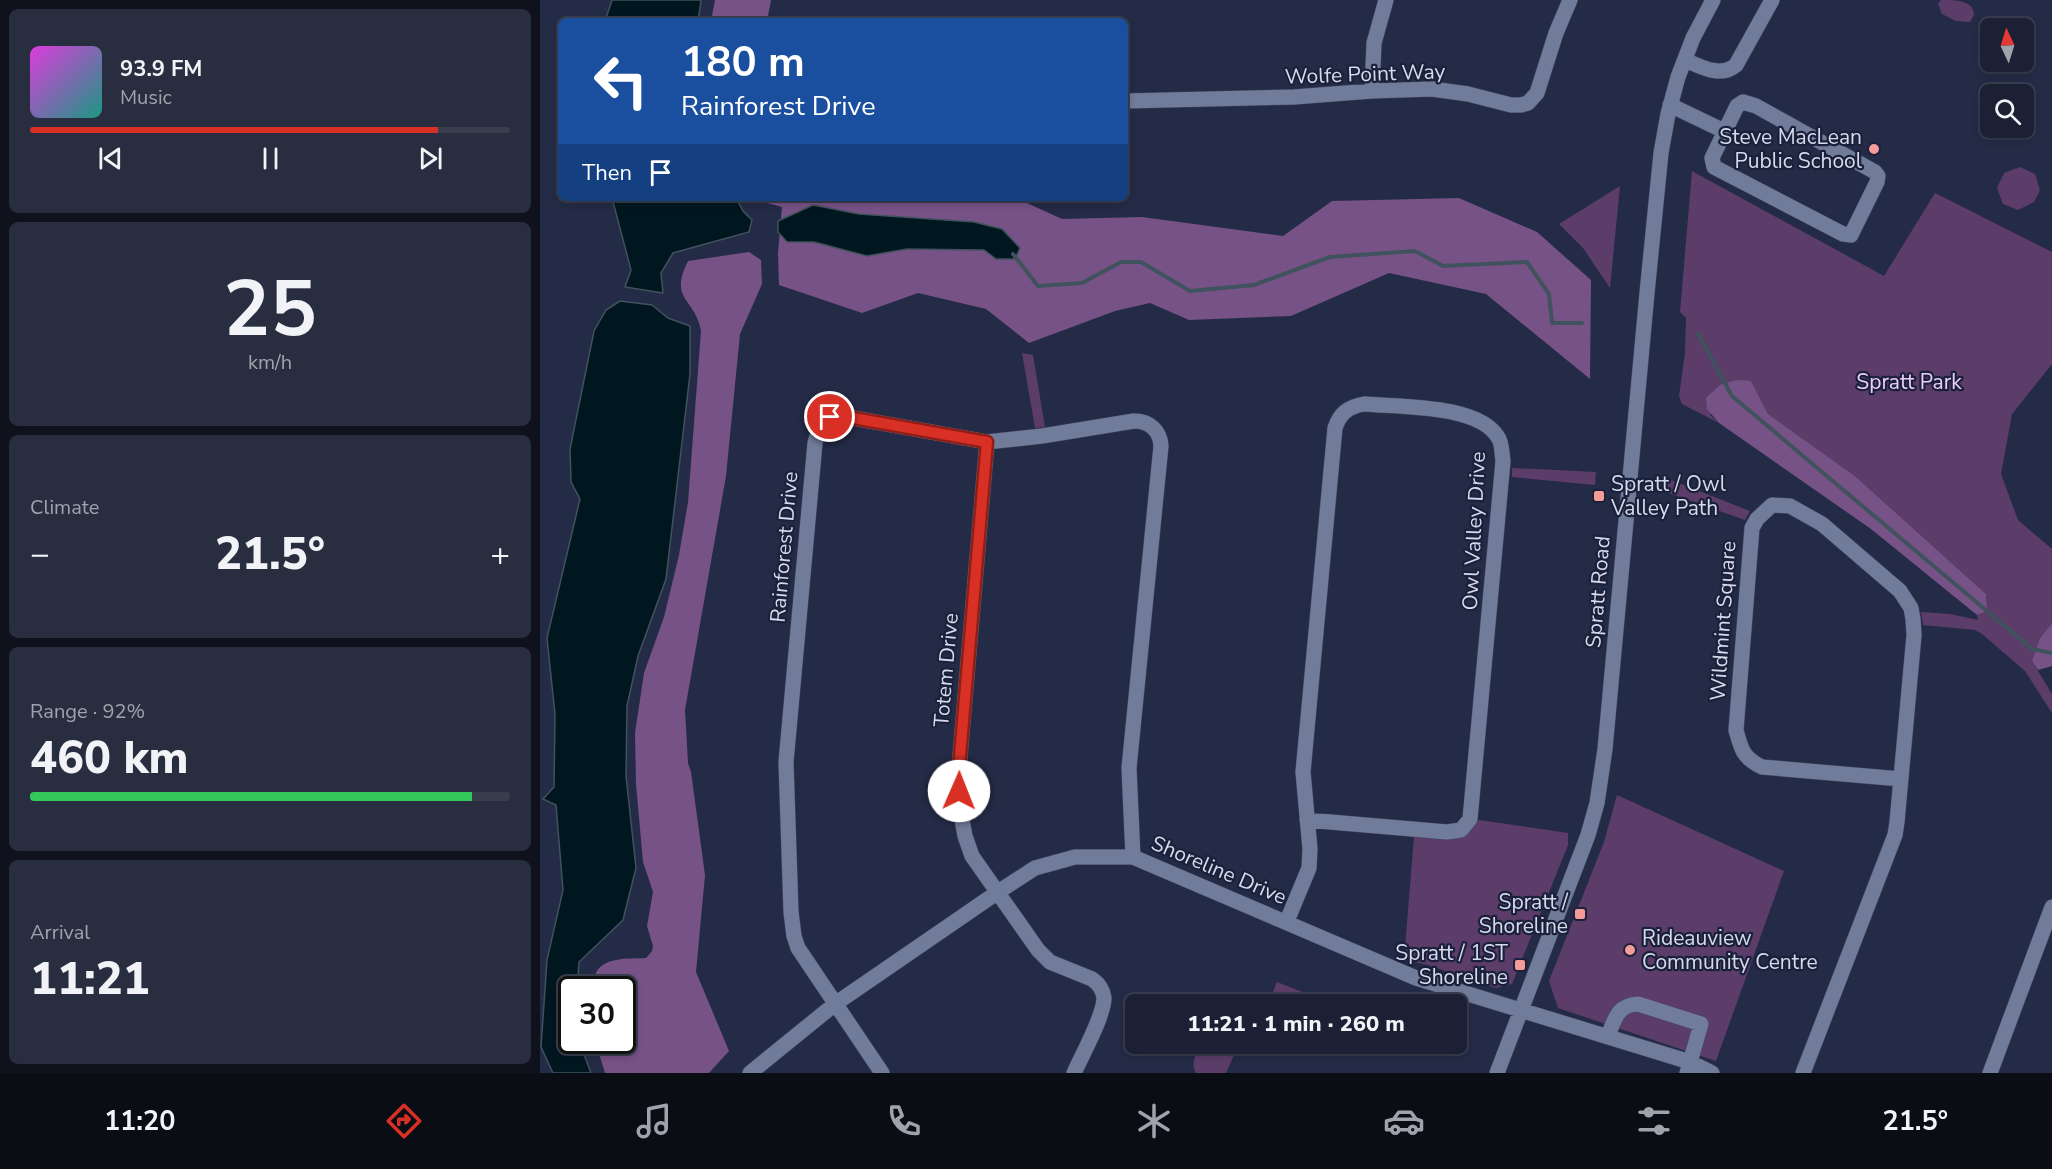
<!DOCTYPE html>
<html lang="en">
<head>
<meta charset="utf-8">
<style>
  body { margin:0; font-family:"Nunito Sans",sans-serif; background:#282d40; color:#f1f3f6; height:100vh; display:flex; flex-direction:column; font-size:22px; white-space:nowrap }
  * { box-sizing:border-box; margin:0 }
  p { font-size:20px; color:#a0a3ac }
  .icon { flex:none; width:33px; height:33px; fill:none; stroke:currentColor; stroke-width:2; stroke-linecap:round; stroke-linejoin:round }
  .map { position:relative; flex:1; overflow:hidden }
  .drawer { display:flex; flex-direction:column; gap:9px; padding:9px; background:#0f121d; width:540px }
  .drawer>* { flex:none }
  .hud { position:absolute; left:18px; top:18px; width:570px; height:183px; border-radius:9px; box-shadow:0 3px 9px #0003,0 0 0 2px #393e4f; background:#1a4fa0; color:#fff; overflow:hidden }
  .needle { width:39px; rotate:356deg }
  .fabs { position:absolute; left:1440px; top:18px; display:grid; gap:12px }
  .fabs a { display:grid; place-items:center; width:54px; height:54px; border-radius:9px; background:#1b2034; box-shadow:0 3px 9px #0003,0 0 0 2px #393e4f; font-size:30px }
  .speed { position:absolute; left:18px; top:976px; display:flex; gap:12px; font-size:30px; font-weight:700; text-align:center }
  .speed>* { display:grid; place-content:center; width:78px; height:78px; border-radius:50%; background:#1b2034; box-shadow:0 3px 9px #0003,0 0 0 2px #393e4f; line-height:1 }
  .speed .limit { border:3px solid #111; border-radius:9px; background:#fff; color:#111 }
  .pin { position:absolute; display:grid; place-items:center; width:51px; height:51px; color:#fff; margin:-26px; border:3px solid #fff; border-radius:50%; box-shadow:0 2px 6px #0007 }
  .me { position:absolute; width:66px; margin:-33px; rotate:1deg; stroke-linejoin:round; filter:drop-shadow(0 0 4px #0008) }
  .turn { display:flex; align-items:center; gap:21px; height:126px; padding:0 24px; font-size:27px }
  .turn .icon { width:78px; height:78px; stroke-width:2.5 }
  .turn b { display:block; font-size:42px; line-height:51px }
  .then { display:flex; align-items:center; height:57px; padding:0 24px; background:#0003; gap:12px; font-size:22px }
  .big { font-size:45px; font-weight:800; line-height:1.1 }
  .drawer .card { flex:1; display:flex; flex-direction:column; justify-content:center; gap:9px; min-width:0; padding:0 21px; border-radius:9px; background:#282d40 }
  .drawer .dial { align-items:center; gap:0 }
  .dial b { font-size:78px; line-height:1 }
  .song { display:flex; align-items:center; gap:18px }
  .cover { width:72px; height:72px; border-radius:9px; background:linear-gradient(135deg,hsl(300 70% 55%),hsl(170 70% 35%)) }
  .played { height:6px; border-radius:3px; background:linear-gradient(90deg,#d93025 85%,#393e4f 85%) }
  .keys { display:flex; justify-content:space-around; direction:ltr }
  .heat { display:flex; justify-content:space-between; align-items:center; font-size:33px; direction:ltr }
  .charge { height:9px; border-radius:4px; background:linear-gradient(90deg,#34c759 92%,#393e4f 0) }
  .trip { position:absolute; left:585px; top:994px; width:342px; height:60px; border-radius:9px; background:#1b2034; box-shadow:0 3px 9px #0003,0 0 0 2px #393e4f; font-weight:800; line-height:60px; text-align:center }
  .dock { display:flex; height:96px; justify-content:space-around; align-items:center; background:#0b0d15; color:#a0a3ac }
  .dock .icon { width:42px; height:42px }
  .dock .current { color:#d93025 }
  .dock b { font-size:27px; color:#f1f3f6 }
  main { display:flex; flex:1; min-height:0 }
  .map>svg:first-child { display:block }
  .green { fill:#5c3d6a }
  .forest { fill:#775286 }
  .water { fill:#001720; stroke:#40525d; stroke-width:1.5 }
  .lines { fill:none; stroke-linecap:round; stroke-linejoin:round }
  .stream { stroke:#40525d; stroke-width:4 }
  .minor-casing { stroke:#41475d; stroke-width:16 }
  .minor { stroke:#717b9a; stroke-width:15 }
  .route-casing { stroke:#8d1f18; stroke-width:15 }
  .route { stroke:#d93025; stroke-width:10 }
  .poi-dot { fill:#f59b99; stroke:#1b213b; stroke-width:2 }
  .labels { text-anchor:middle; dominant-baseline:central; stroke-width:4.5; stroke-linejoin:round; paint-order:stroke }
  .street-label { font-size:21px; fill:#d5dbec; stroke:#1b213b }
  .poi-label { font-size:21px; fill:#d5dbec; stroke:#1b213b; text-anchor:end }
  .park-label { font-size:21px; fill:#edcdfc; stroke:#1b213b }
</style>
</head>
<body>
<main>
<section class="drawer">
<div class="card">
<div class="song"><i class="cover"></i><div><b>93.9 FM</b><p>Music</p></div></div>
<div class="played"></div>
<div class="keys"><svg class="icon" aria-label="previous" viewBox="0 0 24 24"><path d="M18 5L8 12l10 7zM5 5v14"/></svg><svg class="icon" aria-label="pause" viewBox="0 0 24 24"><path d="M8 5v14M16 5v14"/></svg><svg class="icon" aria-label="next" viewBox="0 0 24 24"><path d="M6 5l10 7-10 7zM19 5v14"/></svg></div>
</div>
<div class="card dial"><b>25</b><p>km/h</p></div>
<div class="card"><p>Climate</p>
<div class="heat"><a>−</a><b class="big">21.5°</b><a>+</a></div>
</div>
<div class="card"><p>Range · 92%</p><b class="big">460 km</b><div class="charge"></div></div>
<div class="card"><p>Arrival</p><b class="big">11:21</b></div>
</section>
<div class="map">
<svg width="1512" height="1073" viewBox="0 0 1512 1073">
  <rect width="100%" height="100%" fill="#242b46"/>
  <!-- green -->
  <path class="green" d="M1401 0C1415 0 1434 0 1434 15L1430 22 1416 21 1402 14 1398 4Z
    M1480 167 1495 174 1500 190 1494 202 1478 210 1463 204 1457 188 1464 173Z
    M1152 171 1344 276 1395 193 1512 252V364L1472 414 1461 474 1478 520 1512 549V623L1500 638 1492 661 1512 694V713L1485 671 1442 634 1435 630 1383 625 1381 612 1410 614 1438 620 1437 615 1445 612 1447 608 1446 594 1315 476 1228 414 1211 381 1170 415 1179 423 1142 404 1139 396 1145 353 1146 318 1140 312Z
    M1080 186 1070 288 1043 248 1019 224Z
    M482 353 493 355 505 427 495 428Z
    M972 468 1056 472 1055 485 972 477Z
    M1124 479 1131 480 1210 511 1205 520 1123 491Z
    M1077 795 1244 871 1176 1061 1018 1008 1009 981 1064 842Z
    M939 820 1028 833V845L972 984 956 988 888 965 864 960 874 837H923Z
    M737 982 770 995 766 1005 728 1004Z
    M663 1044H699L686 1073H656C650 1063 656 1052 663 1044Z"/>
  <!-- forest -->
  <path class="forest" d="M175 0H231L227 21H171Z
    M209 198H476L522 219 602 217 743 236 792 201 919 198 997 232 1051 280 1050 379 946 294 849 273 751 316 649 320 610 303 575 311 489 343 446 309 378 293 322 313 239 285 238 253 242 207Z
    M209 252 221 260 222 284 200 334 186 476 145 710 148 763 151 772 165 875 156 972 189 1051 169 1073H65L55 1041H82V990H54C54 985 54 980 55 976 60 956 90 959 106 958L112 951 113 946 107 926 113 892 103 862 96 784 95 733 104 673 124 617 139 555 148 502 161 331C156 298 128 301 148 261Z
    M1196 380 1211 381 1228 414 1315 476 1446 594 1447 608 1445 612 1437 615 1331 529 1179 423 1167 409 1166 398 1180 385Z
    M1512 623V666L1498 670 1492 661 1500 638Z"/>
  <!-- water -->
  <path class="water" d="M72 0H161L158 21H65Z
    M72 198H196L203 211 212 220 209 232 133 253 121 273 123 293 85 287 91 270Z
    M273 205 319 214 434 222 462 229 480 248 475 259H456L444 250 367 249 327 256 274 242H247L238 232V221Z
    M80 301 112 305 128 318 150 326V374L126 579 98 656 87 706 86 776 96 868 83 920 39 962 37 990H32V1041H39L51 1073H13L1 1047 7 960 23 890 16 805 3 799 14 787 15 714 7 638 40 499 31 482 30 449 54 331 66 310Z"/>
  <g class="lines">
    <!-- stream -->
    <path class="stream" d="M473 254 498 286 542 283 581 262H601L650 291 714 285 790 257 875 251 903 266 987 262 1009 294 1012 323H1042
      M1158 334 1192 396 1492 649 1512 653"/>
    <defs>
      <path id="minor" d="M1145 60C1161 67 1181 78 1196 65L1232 0
        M832 91 834 43 846 0
        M585 101 754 97 832 91 892 89 928 94 971 105H981L988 103 997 93 1016 33 1030 0
        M1203 102 1216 106 1335 172 1338 176 1337 182 1311 235 1303 234 1174 167 1172 158 1197 106Z
        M1130 105 1184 131
        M447 442 419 768 421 814 425 836 432 856 498 950 510 962 552 979C558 983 563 990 564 998 564 1016 542 1055 534 1073
        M747 921 769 868 770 849 763 772 795 428C800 413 808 407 824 404 859 407 941 404 959 439 962 444 962 455 963 461L930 819 921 830 907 832 767 820
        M1068 1036C1075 1019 1077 1005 1098 1004L1161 1024 1147 1073
        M210 1073 295 1004 458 892 495 868 535 857H593L876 978 1150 1062 1172 1073
        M342 1073 258 948 254 936 251 912 246 762 275 443C279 427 284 416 302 416L447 442 502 436 594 421C609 421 620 430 621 446L589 768 593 857
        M957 1073 1048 835 1057 803 1065 749 1107 293 1121 153 1128 114 1138 77 1153 38 1173 0
        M1263 1073 1355 835 1357 822 1374 635 1373 619 1371 608 1360 591 1282 524 1250 506 1232 505 1217 519 1212 528 1196 730C1201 749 1203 758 1222 767L1361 779
        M1450 1073 1512 907"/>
    </defs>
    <!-- minor casing -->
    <use href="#minor" class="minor-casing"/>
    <!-- minor -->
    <use href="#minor" class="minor"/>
  </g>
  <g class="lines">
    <defs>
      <path id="route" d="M290 417 302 416 447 442 419 768V791"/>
    </defs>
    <!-- route casing -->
    <use href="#route" class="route-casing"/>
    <!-- route -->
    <use href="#route" class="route"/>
  </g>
  <!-- markers -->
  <g class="poi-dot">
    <circle cx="1334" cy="149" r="6"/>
    <rect x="1053" y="490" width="12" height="12" rx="3"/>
    <rect x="1034" y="908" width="12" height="12" rx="3"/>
    <circle cx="1090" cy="950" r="6"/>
    <rect x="974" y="959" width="12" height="12" rx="3"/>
  </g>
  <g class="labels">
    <!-- street labels -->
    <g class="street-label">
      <text transform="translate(825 74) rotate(-2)">Wolfe Point Way</text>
      <text transform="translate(934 531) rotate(-87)">Owl Valley Drive</text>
      <text transform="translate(244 547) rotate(-85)">Rainforest Drive</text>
      <text transform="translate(1058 592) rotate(-85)">Spratt Road</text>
      <text transform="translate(1183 621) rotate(-86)">Wildmint Square</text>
      <text transform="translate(406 670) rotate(-85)">Totem Drive</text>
      <text transform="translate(679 870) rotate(23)">Shoreline Drive</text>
    </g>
    <!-- poi labels -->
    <g class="poi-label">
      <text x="1322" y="137">Steve MacLean<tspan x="1322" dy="24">Public School</tspan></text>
      <text x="1071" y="484" text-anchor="start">Spratt / Owl<tspan x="1071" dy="24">Valley Path</tspan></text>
      <text x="1028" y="902">Spratt /<tspan x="1028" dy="24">Shoreline</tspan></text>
      <text x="1102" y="938" text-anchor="start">Rideauview<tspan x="1102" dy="24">Community Centre</tspan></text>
      <text x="968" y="953">Spratt / 1ST<tspan x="968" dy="24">Shoreline</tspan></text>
    </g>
    <!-- park labels -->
    <g class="park-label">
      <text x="1369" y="382">Spratt Park</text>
    </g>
  </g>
</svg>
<div class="fabs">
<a><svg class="needle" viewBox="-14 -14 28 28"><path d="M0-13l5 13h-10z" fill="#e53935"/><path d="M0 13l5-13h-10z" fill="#a0a3ac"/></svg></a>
<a><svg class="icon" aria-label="search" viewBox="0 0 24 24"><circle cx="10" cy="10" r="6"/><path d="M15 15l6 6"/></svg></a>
</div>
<div class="speed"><div class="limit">30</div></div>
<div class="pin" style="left:290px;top:417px;background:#d93025"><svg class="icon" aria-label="arrive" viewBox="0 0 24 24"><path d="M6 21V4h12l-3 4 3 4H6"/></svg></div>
<svg class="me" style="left:419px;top:791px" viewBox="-20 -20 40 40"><circle r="19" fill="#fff"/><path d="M0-13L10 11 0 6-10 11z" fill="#d93025"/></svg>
<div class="trip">11:21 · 1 min · 260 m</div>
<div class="hud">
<div class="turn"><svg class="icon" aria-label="left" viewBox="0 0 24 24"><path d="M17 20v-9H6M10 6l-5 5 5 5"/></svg><div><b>180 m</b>Rainforest Drive</div></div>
<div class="then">Then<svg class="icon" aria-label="arrive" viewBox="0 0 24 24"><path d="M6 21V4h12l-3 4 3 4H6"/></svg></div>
</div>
</div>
</main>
<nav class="dock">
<b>11:20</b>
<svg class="icon current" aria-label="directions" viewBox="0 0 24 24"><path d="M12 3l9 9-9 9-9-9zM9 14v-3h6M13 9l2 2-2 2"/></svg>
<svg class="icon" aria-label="music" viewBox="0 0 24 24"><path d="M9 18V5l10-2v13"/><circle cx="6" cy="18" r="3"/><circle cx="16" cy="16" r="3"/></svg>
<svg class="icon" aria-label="phone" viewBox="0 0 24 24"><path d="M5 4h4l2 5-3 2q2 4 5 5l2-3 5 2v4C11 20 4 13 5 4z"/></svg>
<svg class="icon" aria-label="climate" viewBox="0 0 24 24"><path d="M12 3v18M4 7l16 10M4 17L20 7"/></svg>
<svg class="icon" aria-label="car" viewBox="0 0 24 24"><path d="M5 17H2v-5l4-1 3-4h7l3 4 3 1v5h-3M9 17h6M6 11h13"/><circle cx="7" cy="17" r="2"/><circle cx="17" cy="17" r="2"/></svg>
<svg class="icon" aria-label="filters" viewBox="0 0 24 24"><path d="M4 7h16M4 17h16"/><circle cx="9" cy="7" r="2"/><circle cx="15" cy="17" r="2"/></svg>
<b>21.5°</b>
</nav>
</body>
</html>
